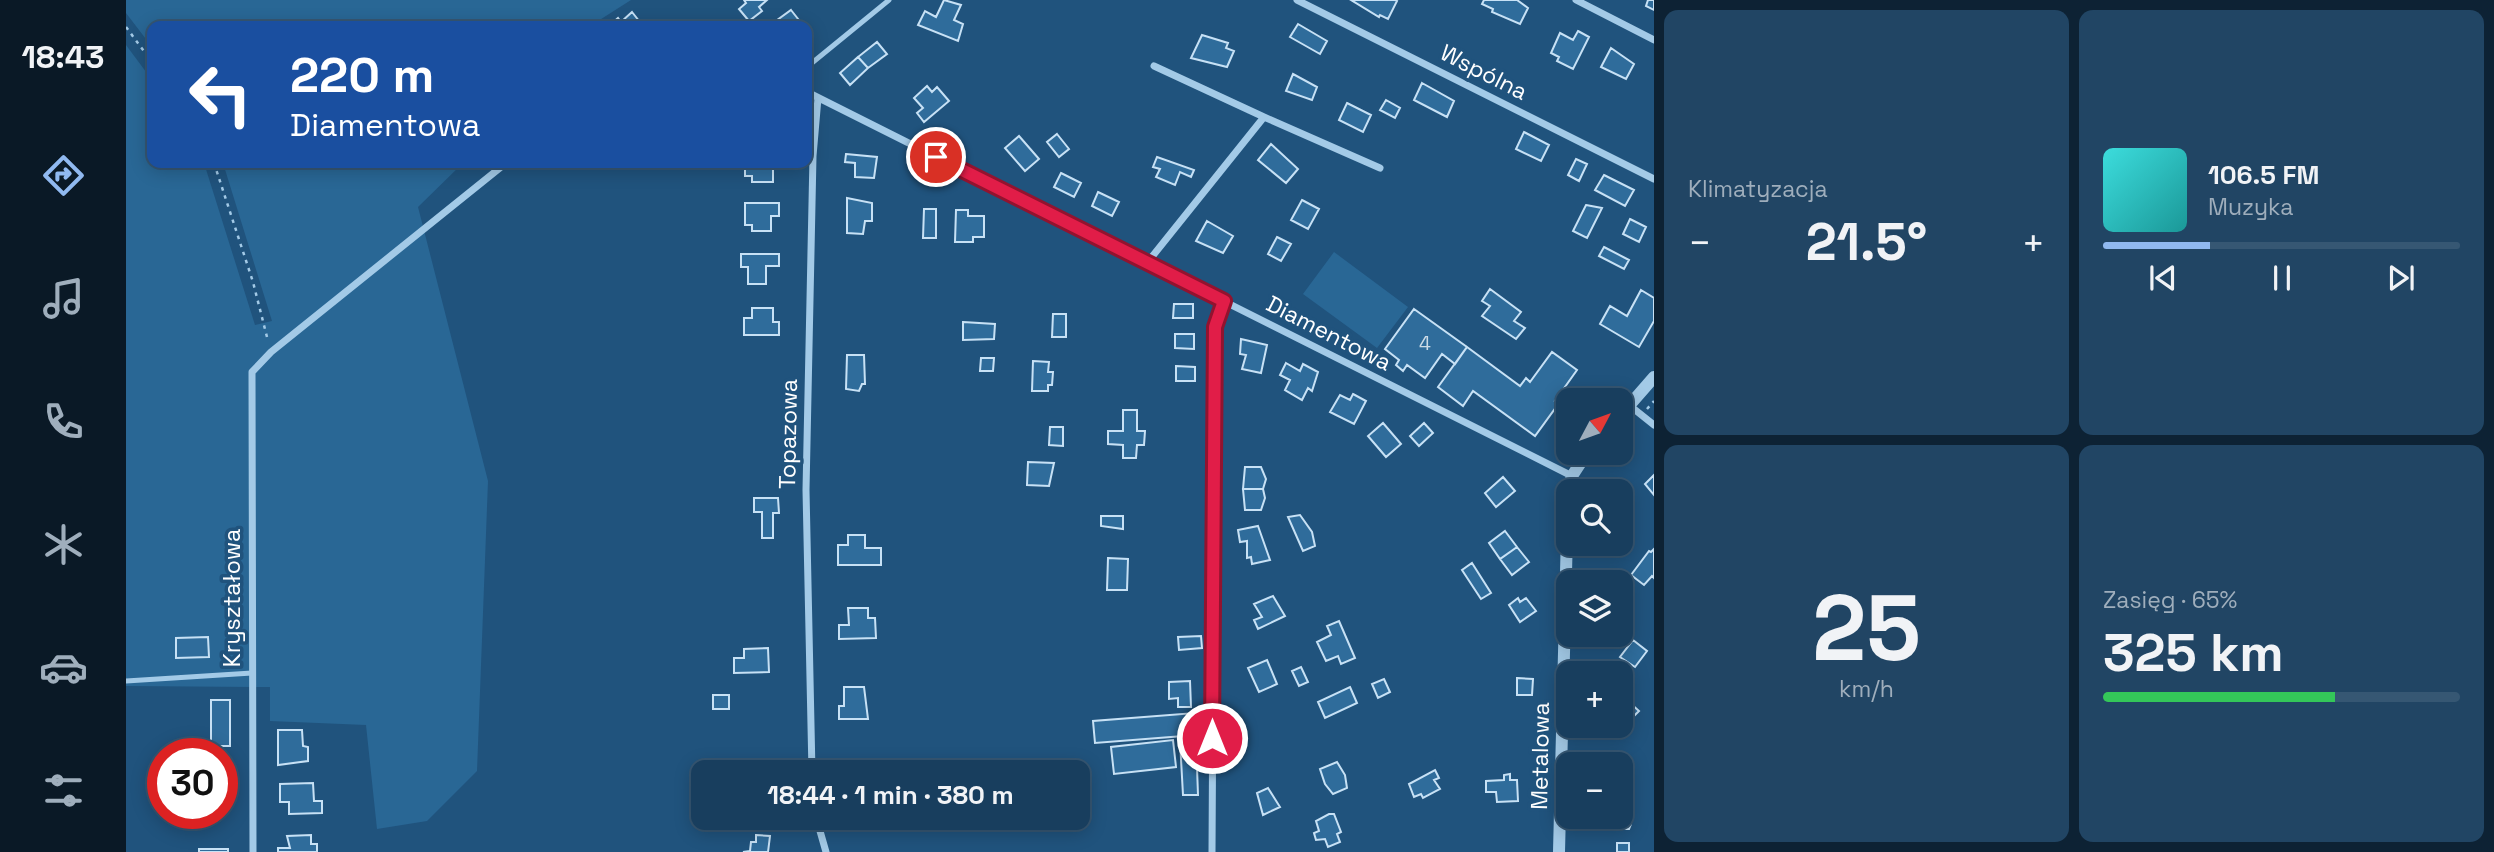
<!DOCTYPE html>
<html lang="pl">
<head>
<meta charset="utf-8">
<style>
  body { margin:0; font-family:"Space Grotesk",sans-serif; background:#214564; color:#f1f3f6; height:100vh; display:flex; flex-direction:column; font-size:26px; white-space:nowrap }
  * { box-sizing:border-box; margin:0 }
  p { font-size:23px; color:#9faebc }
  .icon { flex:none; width:38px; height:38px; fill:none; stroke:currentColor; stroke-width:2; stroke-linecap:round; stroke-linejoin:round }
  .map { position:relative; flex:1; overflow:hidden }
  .details { display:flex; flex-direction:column; gap:10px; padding:10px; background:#0d2234; width:840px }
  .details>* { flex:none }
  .guide { position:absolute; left:21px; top:21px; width:665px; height:147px; border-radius:14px; box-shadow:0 4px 18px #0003,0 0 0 2px #365773; background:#1a4fa0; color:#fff; overflow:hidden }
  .needle { width:46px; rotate:49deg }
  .controls { position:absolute; left:1430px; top:388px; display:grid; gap:14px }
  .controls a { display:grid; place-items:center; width:77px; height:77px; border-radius:14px; background:#183e5e; box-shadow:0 4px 18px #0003,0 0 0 2px #365773; font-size:35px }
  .speed { position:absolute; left:21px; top:738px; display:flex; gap:14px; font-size:35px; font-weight:700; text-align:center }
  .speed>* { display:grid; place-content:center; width:91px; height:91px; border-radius:50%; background:#183e5e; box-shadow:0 4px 18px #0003,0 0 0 2px #365773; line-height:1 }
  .speed .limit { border:10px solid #d22; background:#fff; color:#111 }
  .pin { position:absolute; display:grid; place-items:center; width:60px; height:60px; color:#fff; margin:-30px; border:4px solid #fff; border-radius:50%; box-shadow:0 2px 7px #0007 }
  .me { position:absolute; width:77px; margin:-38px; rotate:0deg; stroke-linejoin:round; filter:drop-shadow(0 0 5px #0008) }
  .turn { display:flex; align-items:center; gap:24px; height:147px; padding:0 28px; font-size:32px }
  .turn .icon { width:91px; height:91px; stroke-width:2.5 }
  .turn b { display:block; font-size:49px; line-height:60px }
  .big { font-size:52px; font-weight:700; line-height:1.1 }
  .details .widget { flex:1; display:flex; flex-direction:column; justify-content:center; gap:10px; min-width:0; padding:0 24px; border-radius:14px; background:#214564 }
  .details .dial { align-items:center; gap:0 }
  .dial b { font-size:91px; line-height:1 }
  .song { display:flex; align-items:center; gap:21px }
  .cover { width:84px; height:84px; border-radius:10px; background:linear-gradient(135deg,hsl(180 70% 55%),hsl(180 70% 35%)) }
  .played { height:7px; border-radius:4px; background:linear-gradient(90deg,#90b9f0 30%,#365773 30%) }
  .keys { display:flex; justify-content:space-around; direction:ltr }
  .heat { display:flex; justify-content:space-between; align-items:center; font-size:38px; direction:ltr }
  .charge { height:10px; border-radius:5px; background:linear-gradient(90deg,#34c759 65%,#365773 0) }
  .details .tiles { flex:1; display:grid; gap:10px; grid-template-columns:repeat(2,1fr) }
  .trip { position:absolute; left:565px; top:760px; width:399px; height:70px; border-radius:14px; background:#183e5e; box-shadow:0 4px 18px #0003,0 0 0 2px #365773; font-weight:700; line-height:70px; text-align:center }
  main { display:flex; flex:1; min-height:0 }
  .menu { display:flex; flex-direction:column; width:126px; justify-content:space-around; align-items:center; background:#0a1926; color:#9faebc }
  .menu .icon { width:49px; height:49px }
  .menu .selected { color:#90b9f0 }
  .menu b { font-size:32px; color:#f1f3f6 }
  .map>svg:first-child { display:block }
  .green { fill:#296795 }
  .building { fill:#2f6c9b; stroke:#c7e1f5; stroke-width:2 }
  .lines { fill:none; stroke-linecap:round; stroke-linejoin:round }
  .path { stroke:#a3cae7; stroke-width:2.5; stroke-dasharray:3.5 5; stroke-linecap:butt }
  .service { stroke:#a3cae7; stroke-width:5 }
  .minor { stroke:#a3cae7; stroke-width:7 }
  .tertiary { stroke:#a3cae7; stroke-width:12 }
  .route-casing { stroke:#92132f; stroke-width:18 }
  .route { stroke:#e11d48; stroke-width:12 }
  .labels { text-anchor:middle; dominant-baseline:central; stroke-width:7; stroke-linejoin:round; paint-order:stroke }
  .number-label { font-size:19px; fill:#cbdae6 }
  .street-label { font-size:23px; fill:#fff; stroke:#20537d }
</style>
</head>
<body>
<main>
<nav class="menu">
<b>18:43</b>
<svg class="icon selected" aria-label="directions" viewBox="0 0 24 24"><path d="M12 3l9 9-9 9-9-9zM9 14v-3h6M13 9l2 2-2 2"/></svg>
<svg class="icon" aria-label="music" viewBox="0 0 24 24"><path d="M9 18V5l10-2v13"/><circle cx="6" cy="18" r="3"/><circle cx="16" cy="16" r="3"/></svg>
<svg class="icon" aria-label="phone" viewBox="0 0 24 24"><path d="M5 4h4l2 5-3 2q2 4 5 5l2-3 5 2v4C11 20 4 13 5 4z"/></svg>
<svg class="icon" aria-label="climate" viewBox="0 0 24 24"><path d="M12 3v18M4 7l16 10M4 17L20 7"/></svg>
<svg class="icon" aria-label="car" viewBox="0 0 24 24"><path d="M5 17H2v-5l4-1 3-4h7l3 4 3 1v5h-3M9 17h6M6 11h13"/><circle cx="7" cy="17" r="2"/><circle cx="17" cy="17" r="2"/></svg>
<svg class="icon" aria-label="filters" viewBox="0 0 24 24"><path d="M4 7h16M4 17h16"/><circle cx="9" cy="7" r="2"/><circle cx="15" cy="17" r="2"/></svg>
</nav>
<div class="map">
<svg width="1528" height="852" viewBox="0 0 1528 852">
  <rect width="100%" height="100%" fill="#20537d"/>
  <!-- green -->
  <path class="green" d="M0 0H505L472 21 471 26H26V47L0 13Z
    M0 45 26 80V163H78L129 325 146 321 97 163H337L292 207 362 481 351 771 301 821 251 829 240 725 144 721V687L0 686Z
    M1208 252 1282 307 1251 348 1177 294Z"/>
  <!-- building -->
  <path class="building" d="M618 0H641L633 7 636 11 623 21 613 9 620 3Z
    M818 0 835 5 828 20 837 24 832 41 792 25 799 11 810 17Z
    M1225 0H1269L1271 1 1262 19 1254 15 1253 17Z
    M1358 0H1391L1402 8 1394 24 1366 12 1367 9 1356 4Z
    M1522 0H1528V10L1520 6Z
    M665 10 676 24 673 26H643Z
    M506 12 517 26H483L492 18 495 22Z
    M1172 24 1201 41 1194 54 1164 37Z
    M1452 31 1463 37 1447 69 1431 61 1433 57 1425 53 1434 33 1447 40Z
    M1076 35 1102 43 1100 48 1108 51 1101 67 1065 58Z
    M751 42 761 54 742 68 732 57Z
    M1485 48 1508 64 1500 79 1475 67Z
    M732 57 742 68 724 85 714 73Z
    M1167 74 1191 87 1186 100 1160 91Z
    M1296 83 1328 101 1321 117 1288 100Z
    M801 86 806 92 811 87 823 101 798 122 791 113 797 108 788 98Z
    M1260 100 1274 108 1269 118 1254 110Z
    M1221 103 1245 115 1237 132 1213 120Z
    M1398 132 1423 145 1415 161 1390 149Z
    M931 134 943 149 933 157 921 142Z
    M893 136 913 159 899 171 879 148Z
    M1145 144 1172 169 1160 183 1132 160Z
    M720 154 751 157 748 178 729 177V163L719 162Z
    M1031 157 1068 170 1065 177 1054 172 1049 185 1030 177 1034 169 1027 167Z
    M1450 159 1461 164 1453 181 1442 175Z
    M619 163H655V166H647V182H626V176H619Z
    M935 173 955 183 948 197 928 187Z
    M1478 175 1508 190 1499 206 1469 190Z
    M972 192 993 202 986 216 966 206Z
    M721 198 746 203V221H739L737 234 721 233Z
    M1176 200 1193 209 1182 229 1165 220Z
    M619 203H653V216H645V231H626V225H619Z
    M1460 205 1476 208 1461 238 1447 231Z
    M798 209H810V238H797Z
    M830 210H842V216H858V237H847V242H829Z
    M1504 219 1520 227 1513 242 1497 234Z
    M1081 221 1107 236 1097 253 1070 241Z
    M1151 237 1165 244 1155 261 1142 254Z
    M1478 247 1503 260 1498 269 1473 256Z
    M615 254H653V266H640V284H622V267H615Z
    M1364 289 1395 312 1388 321 1399 328 1390 339 1356 316 1364 306 1356 301Z
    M1515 290 1528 298V321L1513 347 1474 324 1484 306 1501 316Z
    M1048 304H1067V318H1047Z
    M626 308H647V322H653V335H618V318H626Z
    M1288 309 1341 347 1329 364 1316 354 1299 378 1281 365 1277 371 1270 365 1273 360 1259 349Z
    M927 314H940V337H926Z
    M837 322 869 324 868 339 837 340Z
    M1049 334H1068V349L1049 348Z
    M1115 339 1141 345 1135 373 1116 369 1120 355 1114 354Z
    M1341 347 1394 386 1400 378 1404 382 1426 352 1451 370 1429 401 1433 403 1409 436 1347 391 1337 406 1312 387Z
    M721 355H738L739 384H736L733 391 720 389Z
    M855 358H868L867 371H854Z
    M907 361 923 362 922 372H927L926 385H922V391H906Z
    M1160 363 1174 371 1177 364 1192 372 1186 391 1182 388 1176 400 1159 390 1164 380 1154 375Z
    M1050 366 1069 367V381H1050Z
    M1227 394 1240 401 1228 424 1204 412 1214 395 1224 400Z
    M997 410H1011V431H1019L1018 445H1011L1010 458H997V445L982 444V431H997Z
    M1257 423 1275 444 1260 457 1242 436Z
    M1298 423 1307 433 1293 446 1284 436Z
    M924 427H937V446L923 445Z
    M902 462 928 463 923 486 901 485Z
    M1119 467H1135L1140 479 1137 489H1117Z
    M1528 475V495L1519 484Z
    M1377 477 1389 491 1370 507 1359 493Z
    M1117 489H1137L1139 498 1135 510H1119Z
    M628 498H652L653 513H647V538H636V512H628Z
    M1174 515 1186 532 1189 546 1177 551 1162 517Z
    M975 516H997V529L975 526Z
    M1132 526 1144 560 1126 564 1125 557 1121 558V541L1114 542 1112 530Z
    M1379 531 1391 547 1374 559 1363 543Z
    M722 535H739V548H755V565H712V545H722Z
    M1391 547 1403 562 1386 575 1374 559Z
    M1528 549V578L1526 576 1518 585 1505 575 1523 551 1525 552Z
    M982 558 1002 559 1001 590H981Z
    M1346 563 1365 593 1355 599 1336 570Z
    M1147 596 1159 616 1132 629 1128 620 1136 617 1128 604Z
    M1392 598 1394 602 1400 598 1410 611 1394 622 1383 605Z
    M722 608H742V618H749L750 638 713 639V625H723Z
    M1213 621 1229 658 1215 664 1212 656 1200 661 1191 642 1205 635 1201 626Z
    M1075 636 1076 648 1053 650 1052 637Z
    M82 637 83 657 50 658V638Z
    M1507 640 1521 651 1509 667 1494 657Z
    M642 648 643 672 608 673V658H618V649Z
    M1141 660 1151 684 1133 692 1122 668Z
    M1175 667 1182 682 1173 686 1166 671Z
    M1391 678 1407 679 1406 695H1391Z
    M1258 679 1264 692 1252 698 1246 684Z
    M1064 681 1065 707H1052V698L1043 699V682Z
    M718 687H738L742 719H713V706H718Z
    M1224 687 1231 703 1199 718 1192 702Z
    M587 695H603V709H587Z
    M85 700H104V746H85Z
    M1503 702 1513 711 1493 731 1488 726H1494V708Z
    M1069 713 1070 735 969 743 967 721Z
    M152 730H176L177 746 182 747V761L152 765Z
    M1047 740 1050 767 988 774 985 747Z
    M1070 740 1072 795H1057L1054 741Z
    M1211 762 1219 775 1221 788 1207 794 1199 784 1194 769Z
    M1309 770 1313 778 1308 780 1314 789 1297 798 1295 794 1288 797 1283 784Z
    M1384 774V780H1391L1392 801 1371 802 1370 792H1360V781L1378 780V775Z
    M187 783 188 801H196V813L163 814V802H154V784Z
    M1142 788 1154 807 1137 815 1131 793Z
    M1494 797 1505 799V824L1503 829H1485V817H1494Z
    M1203 814H1208L1215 832 1211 834 1214 842 1202 847 1199 839 1190 840 1188 833 1193 831 1190 821Z
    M185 835V844H191V852H152V848H164L161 836Z
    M630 835 644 836 642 852H617L624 851 625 842H630Z
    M1491 843H1503V852H1491Z
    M73 849H102V852H73Z"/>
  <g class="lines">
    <!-- path -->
    <path class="path" d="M0 27 26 62
      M88 163 127 282 142 341
      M1521 409 1528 401
      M1494 440 1511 421"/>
    <!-- service -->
    <path class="service" d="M681 67 763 0
      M0 681 126 673"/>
    <!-- minor -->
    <path class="minor" d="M1171 0 1528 179
      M1450 0 1528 40
      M1028 66 1138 117
      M681 92 1446 476
      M1021 263 1138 117 1254 168
      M1503 405 1528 425
      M686 772 680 490 687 156 692 98
      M690 817 700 852
      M127 852 126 372 145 352 380 163
      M1086 852 1089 327 1098 301"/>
    <!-- tertiary -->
    <path class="tertiary" d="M1494 416 1528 377
      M1442 492 1446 476 1461 453
      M1433 852 1442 493"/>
  </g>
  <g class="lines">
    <defs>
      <path id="route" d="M810 157 1098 301 1089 327 1086 738"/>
    </defs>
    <!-- route casing -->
    <use href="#route" class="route-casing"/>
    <!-- route -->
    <use href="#route" class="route"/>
  </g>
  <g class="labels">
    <!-- number labels -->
    <g class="number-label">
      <text x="1299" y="343">4</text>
    </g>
    <!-- street labels -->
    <g class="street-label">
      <text transform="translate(1358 72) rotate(27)">Wspólna</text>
      <text transform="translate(1203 333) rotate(27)">Diamentowa</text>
      <text transform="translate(662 434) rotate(-89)">Topazowa</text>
      <text transform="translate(106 598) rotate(-90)">Kryształowa</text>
      <text transform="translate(1414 756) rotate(-89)">Metalowa</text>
    </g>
  </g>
</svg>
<div class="controls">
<a><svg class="needle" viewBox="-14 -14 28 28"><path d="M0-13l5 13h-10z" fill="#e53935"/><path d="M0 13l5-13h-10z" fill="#9faebc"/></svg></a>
<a><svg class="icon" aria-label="search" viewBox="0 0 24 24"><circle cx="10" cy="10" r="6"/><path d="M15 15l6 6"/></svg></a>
<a><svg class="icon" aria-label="layers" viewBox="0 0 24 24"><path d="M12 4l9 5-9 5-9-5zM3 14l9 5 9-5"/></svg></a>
<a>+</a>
<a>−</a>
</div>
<div class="speed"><div class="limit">30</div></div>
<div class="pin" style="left:810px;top:157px;background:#d93025"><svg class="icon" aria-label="arrive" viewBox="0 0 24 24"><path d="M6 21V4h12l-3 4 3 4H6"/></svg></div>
<svg class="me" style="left:1086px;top:738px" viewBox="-20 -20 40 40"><circle r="17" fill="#e11d48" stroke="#fff" stroke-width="3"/><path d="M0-11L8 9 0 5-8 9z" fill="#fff"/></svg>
<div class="trip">18:44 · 1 min · 380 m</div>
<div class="guide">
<div class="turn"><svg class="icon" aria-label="left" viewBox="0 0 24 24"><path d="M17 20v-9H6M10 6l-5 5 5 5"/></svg><div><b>220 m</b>Diamentowa</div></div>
</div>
</div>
<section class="details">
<div class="tiles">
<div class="widget"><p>Klimatyzacja</p>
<div class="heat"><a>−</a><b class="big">21.5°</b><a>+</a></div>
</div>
<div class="widget">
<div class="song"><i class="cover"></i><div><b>106.5 FM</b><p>Muzyka</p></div></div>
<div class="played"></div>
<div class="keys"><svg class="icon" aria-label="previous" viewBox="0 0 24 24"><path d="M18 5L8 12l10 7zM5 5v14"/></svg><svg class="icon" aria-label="pause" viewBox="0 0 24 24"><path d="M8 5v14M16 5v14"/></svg><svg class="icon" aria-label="next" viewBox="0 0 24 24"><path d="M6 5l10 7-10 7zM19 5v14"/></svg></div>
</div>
<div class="widget dial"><b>25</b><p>km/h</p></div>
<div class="widget"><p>Zasięg · 65%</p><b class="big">325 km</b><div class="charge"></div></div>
</div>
</section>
</main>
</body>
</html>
